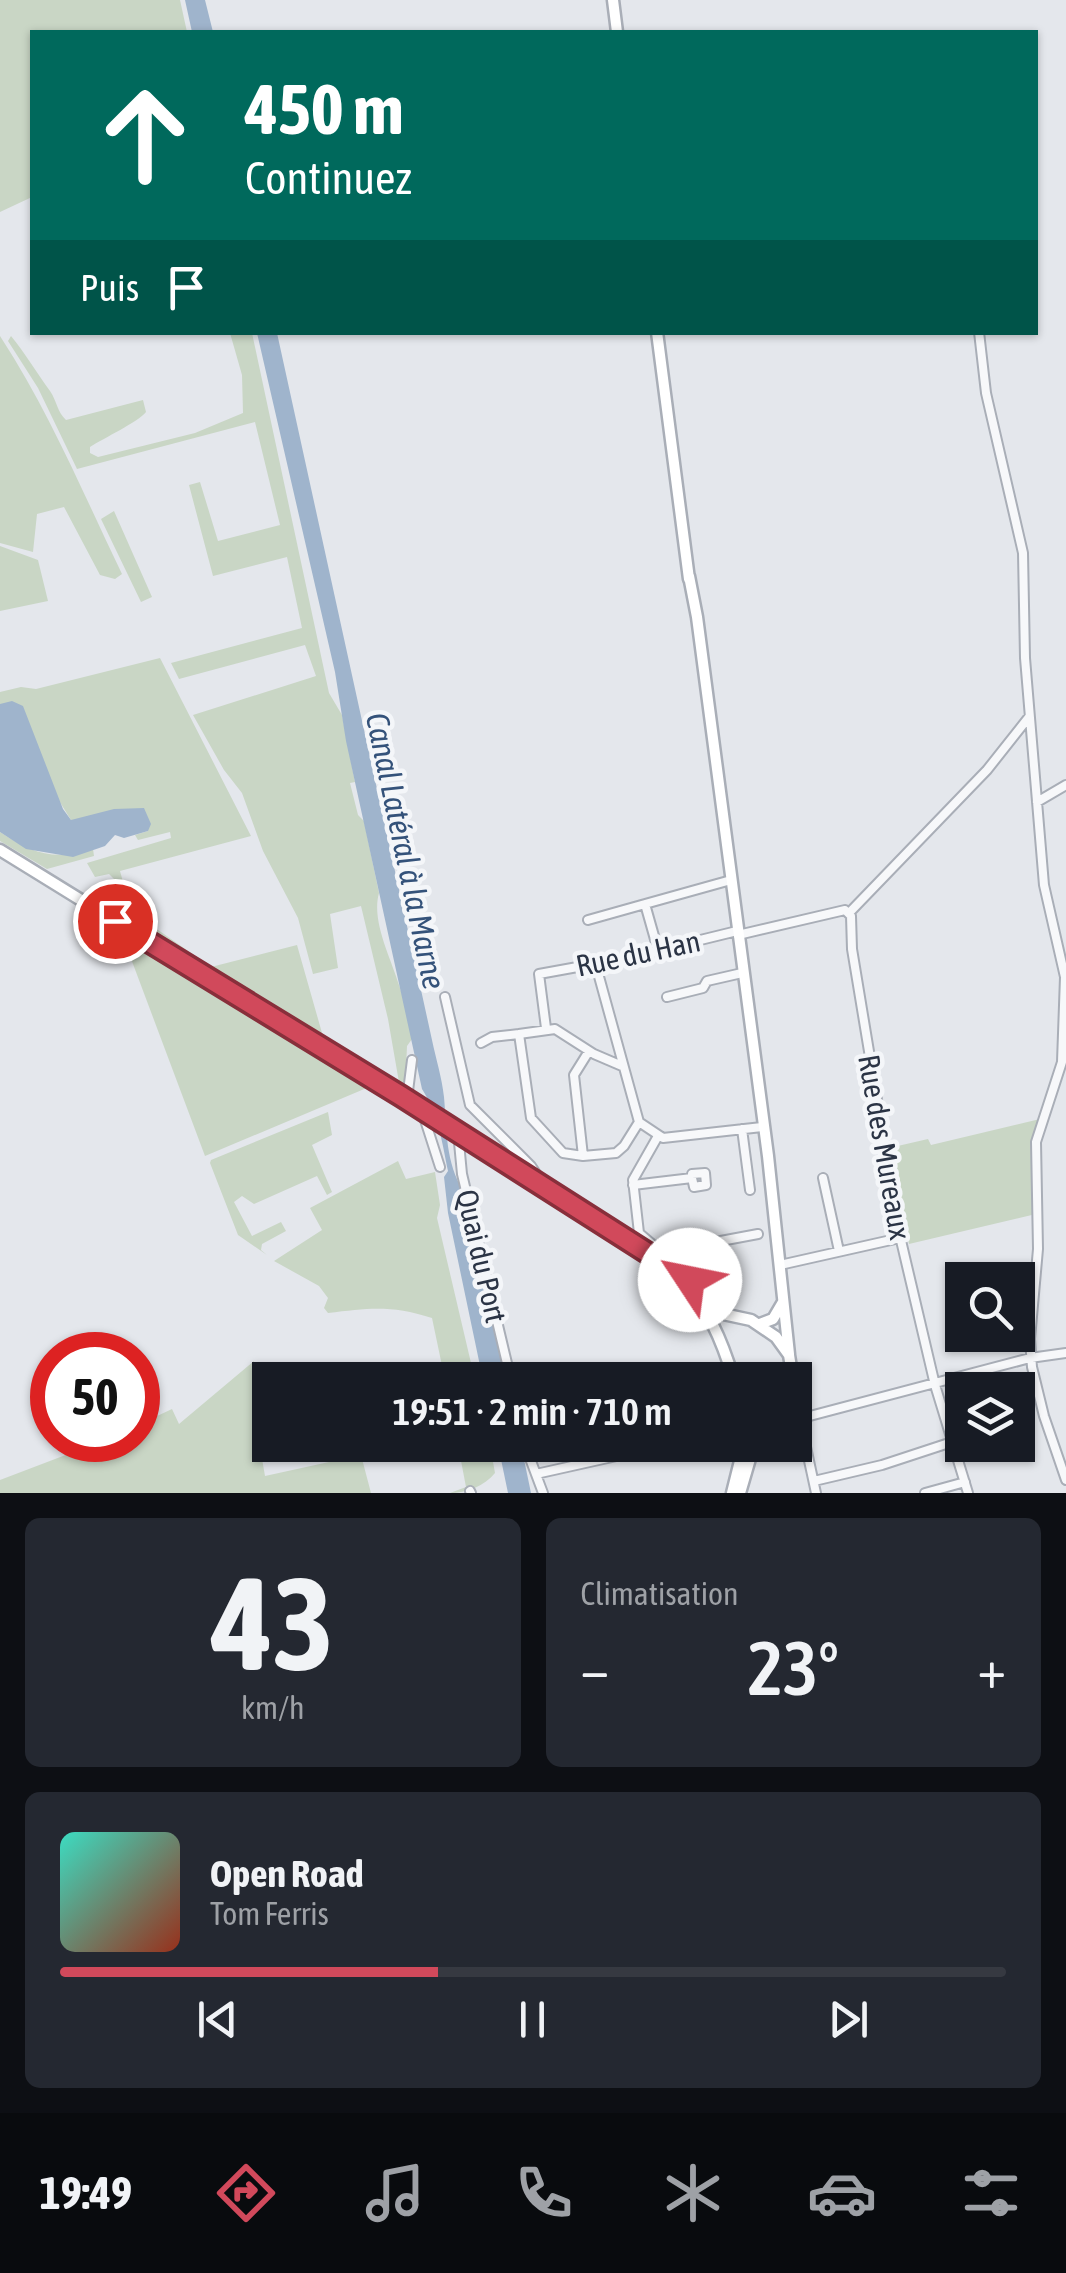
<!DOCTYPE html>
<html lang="fr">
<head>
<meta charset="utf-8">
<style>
  body { margin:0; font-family:"Asap Condensed",sans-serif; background:#242831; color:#f1f3f6; height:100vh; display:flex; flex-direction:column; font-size:38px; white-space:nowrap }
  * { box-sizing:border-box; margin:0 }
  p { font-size:32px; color:#9ea1a6 }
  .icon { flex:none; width:55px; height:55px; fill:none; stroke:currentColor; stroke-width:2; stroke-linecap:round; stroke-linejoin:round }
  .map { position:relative; height:1493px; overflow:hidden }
  .drawer { display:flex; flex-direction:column; gap:25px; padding:25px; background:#0d0f14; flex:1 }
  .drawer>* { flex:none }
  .top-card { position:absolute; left:30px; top:30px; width:1008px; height:305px; border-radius:0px; box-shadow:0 2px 8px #0004; background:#00695c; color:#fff; overflow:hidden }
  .tools { position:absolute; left:945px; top:1262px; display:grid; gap:20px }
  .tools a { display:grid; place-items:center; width:90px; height:90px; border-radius:0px; background:#171b24; box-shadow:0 2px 8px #0004; font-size:50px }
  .speed { position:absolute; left:30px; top:1332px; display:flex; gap:20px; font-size:50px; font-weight:700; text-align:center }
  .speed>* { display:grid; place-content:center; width:130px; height:130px; border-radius:50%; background:#171b24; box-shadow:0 2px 8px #0004; line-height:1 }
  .speed .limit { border:15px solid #d22; background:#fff; color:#111 }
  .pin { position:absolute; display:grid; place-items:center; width:85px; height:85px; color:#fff; margin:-42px; border:5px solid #fff; border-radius:50%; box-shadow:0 2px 10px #0007 }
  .me { position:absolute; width:110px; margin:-55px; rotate:304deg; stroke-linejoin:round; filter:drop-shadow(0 0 8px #0008) }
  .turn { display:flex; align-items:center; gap:35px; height:210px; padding:0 50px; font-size:45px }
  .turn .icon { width:130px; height:130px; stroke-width:2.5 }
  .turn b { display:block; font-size:70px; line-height:85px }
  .then { display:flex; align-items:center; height:95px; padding:0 50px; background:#0003; gap:20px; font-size:38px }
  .big { font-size:75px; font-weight:600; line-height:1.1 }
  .drawer .card { flex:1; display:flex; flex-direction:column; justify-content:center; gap:15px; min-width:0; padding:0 35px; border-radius:15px; background:#242831 }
  .drawer .dial { align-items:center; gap:0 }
  .dial b { font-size:130px; line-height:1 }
  .song { display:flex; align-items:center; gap:30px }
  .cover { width:120px; height:120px; border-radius:15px; background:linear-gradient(135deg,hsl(170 70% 55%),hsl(10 70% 35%)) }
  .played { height:10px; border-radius:5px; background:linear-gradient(90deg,#d1495b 40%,#363941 40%) }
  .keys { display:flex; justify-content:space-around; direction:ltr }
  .heat { display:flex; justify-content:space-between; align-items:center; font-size:55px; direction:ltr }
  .drawer .tiles { flex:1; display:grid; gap:25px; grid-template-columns:1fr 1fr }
  .card:last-child { grid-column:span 2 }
  .trip { position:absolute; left:252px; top:1362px; width:560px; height:100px; border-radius:0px; background:#171b24; box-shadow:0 2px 8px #0004; font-weight:600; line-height:100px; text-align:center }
  .tabs { display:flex; height:160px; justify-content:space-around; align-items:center; background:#090b0e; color:#9ea1a6 }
  .tabs .icon { width:70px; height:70px }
  .tabs .current { color:#d1495b }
  .tabs b { font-size:45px; color:#f1f3f6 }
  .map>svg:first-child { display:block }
  .green { fill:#c9d6c5 }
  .water { fill:#9fb4cc }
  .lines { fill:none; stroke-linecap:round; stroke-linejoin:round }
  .street-casing { stroke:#a9aeb7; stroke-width:12 }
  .secondary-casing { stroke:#a9aeb7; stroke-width:15 }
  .street { stroke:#f7f8fa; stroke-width:8 }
  .secondary { stroke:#fff; stroke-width:10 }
  .route-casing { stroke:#882f3b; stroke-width:25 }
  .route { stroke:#d1495b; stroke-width:18 }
  .labels { text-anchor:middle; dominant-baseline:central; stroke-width:9; stroke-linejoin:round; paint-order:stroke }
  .street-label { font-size:30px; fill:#2b3445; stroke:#f4f6f9 }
  .water-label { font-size:32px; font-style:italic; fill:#34527a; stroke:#f4f6f9 }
</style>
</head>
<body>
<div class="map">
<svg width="1066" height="1493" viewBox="0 0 1066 1493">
  <rect width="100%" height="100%" fill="#e4e7ec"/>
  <!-- green -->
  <path class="green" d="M0 0H180L187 32H32V197L0 212Z
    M230 333H252L329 693 342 715 355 782 350 783 358 815 364 821 379 893C371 921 391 958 399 985 405 1002 408 1021 412 1039L407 1046 405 1091 400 1088 388 1019 361 906 330 914 338 968 313 974 298 918 263 851 242 793 224 770 193 715 316 676 305 645 179 679 171 663 302 628 287 557 213 576 189 485 200 482 218 541 280 525 255 422 77 469 38 388 8 341 11 336C25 353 37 373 50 391 57 401 57 412 66 420L143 400 146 412C138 422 104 438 90 447V453L98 457 195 433 243 413 242 375Z
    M0 336C50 413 83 493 122 574L115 579 100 575 64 507 37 514 33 552 0 543Z
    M114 511 152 597 141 602 101 519Z
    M0 546 38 560 48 601 0 611Z
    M160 658 251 836 120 871 131 911 211 967 297 945 324 1040 319 1043 164 943 119 911 117 906 121 903 117 882 109 874 95 877 87 863 171 838 170 832 138 840 135 835 148 831 71 820 0 705V692L21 687 36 689Z
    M0 832C33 854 54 861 93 849L94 856 47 869 0 841Z
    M124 940 366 1084 369 1087 205 1156Z
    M328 1112 332 1135 312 1145 332 1192 327 1195 317 1176 254 1204 242 1196 234 1202 252 1236 281 1222 286 1231 262 1244 261 1250 267 1255 238 1235 210 1163 211 1160Z
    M1040 1119 1031 1148 1036 1214 909 1244 889 1148 928 1139 931 1145Z
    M398 1161 406 1179 435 1172 440 1205 437 1218 475 1380H445L432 1318C392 1305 369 1308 328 1313L324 1308 328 1298 319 1286 274 1261 322 1230 310 1208Z
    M254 1361 252 1401 265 1476 361 1455 371 1493H0V1480L105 1440H138V1425L172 1409 179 1424Z
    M458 1445H490L495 1473C485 1486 466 1493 450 1493L466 1487Z"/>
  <!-- water -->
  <path class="water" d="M185 0H205L213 32H192Z
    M257 333H277L432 1040C436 1059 442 1078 444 1097 447 1130 445 1162 464 1192L506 1380H483L448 1213 444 1177 448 1171C442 1141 438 1114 422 1089L346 741 335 672Z
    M12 701 23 706 63 809 71 820 114 809 144 808 151 824 148 831 124 838 115 835 105 846 73 857 26 849 0 832V704Z
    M498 1445H521L531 1493H508Z"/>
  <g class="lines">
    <defs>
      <path id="street" d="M979 332 986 393 1023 553 1025 658 1044 885 1065 977 1062 1062 1036 1142 1038 1249 1030 1339 1032 1367 1044 1416 1066 1480
        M1037 802 1066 785
        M849 913 987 770 1029 717
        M588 920 645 904
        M738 935 845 910 851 916 852 949 899 1232 935 1385 968 1493
        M658 950 645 904 731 880
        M595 962 639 1122 663 1138 762 1127
        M445 997 470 1105 531 1166 545 1187
        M667 997 703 988 707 981 742 973
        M546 1028 539 974 627 958 737 931
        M481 1043 492 1037 519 1034
        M622 1066 594 1054 555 1029 519 1034 531 1118 563 1153 583 1156 616 1153 624 1146 639 1122
        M407 1099 412 1060
        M427 1112 424 1117 440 1167
        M742 1129 750 1190
        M458 1132 462 1174 511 1380
        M658 1136 633 1180 639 1233 700 1285
        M583 1156 574 1075 589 1051
        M823 1178 839 1251
        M633 1185 692 1178V1174L705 1173 706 1185 694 1187 692 1178
        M662 1252 758 1234
        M780 1265 900 1238
        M669 1370 672 1380
        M650 1375 651 1380
        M795 1414 806 1417 1030 1358 1066 1353
        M795 1420 803 1433 816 1493
        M525 1445 543 1493
        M536 1474 666 1445
        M814 1481 882 1465 952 1442
        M470 1491 471 1493
        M925 1493 965 1482"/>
      <path id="secondary" d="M613 0 617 32
        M657 332 689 579
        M689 576 697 617 768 1156 789 1354
        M0 850C220 986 441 1121 660 1260L698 1287 723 1314 751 1320 776 1337 789 1355 793 1380
        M678 1279C709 1307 722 1341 734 1380
        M760 1324 773 1319 783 1302
        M795 1395V1411
        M732 1493 744 1445
        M740 1493 754 1445"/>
    </defs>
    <!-- street casing -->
    <use href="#street" class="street-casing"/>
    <!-- secondary casing -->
    <use href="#secondary" class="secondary-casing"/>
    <!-- street -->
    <use href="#street" class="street"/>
    <!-- secondary -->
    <use href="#secondary" class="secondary"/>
  </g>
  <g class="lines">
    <defs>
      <path id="route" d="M115 921 401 1096 690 1280"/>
    </defs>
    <!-- route casing -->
    <use href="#route" class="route-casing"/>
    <!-- route -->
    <use href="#route" class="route"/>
  </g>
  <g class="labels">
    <!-- street labels -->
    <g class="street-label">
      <text transform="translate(638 953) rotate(-12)">Rue du Han</text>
      <text transform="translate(885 1147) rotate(80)">Rue des Mureaux</text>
      <text transform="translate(482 1256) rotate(77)">Quai du Port</text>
    </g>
    <!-- water labels -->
    <g class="water-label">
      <text transform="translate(406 851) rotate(78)">Canal Latéral à la Marne</text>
    </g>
  </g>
</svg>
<div class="tools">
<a><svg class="icon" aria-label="search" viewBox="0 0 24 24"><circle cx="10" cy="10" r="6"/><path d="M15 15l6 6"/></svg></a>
<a><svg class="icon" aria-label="layers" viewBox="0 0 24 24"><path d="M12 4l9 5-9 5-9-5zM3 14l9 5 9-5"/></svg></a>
</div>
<div class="speed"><div class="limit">50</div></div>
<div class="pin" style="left:115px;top:921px;background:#d93025"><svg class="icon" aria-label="arrive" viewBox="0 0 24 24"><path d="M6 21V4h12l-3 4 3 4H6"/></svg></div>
<svg class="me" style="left:690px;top:1280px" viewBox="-20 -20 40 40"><circle r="19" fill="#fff"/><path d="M0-13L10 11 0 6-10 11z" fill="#d1495b"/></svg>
<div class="trip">19:51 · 2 min · 710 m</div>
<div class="top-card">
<div class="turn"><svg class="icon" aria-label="ahead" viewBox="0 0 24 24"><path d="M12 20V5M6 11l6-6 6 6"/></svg><div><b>450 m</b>Continuez</div></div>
<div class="then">Puis<svg class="icon" aria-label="arrive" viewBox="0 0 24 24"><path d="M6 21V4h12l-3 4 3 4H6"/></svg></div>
</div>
</div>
<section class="drawer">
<div class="tiles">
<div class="card dial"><b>43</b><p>km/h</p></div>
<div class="card"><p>Climatisation</p>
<div class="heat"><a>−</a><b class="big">23°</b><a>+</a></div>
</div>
<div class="card">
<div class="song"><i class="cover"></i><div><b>Open Road</b><p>Tom Ferris</p></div></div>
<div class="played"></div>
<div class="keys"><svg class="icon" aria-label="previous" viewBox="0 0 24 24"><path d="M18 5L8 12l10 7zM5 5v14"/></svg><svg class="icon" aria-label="pause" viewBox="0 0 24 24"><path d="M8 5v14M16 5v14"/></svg><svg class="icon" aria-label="next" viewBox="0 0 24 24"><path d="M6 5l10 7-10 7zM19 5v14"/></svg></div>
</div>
</div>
</section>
<nav class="tabs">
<b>19:49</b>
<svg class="icon current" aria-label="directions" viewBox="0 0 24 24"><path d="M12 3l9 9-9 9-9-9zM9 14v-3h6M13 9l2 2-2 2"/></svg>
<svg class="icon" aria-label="music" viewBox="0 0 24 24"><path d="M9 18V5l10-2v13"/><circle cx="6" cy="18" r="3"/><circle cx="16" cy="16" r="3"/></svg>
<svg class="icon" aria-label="phone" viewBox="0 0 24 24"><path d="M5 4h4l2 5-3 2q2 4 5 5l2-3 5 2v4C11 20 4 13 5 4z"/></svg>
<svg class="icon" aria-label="climate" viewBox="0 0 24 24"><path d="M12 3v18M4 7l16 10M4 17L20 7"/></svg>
<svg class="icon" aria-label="car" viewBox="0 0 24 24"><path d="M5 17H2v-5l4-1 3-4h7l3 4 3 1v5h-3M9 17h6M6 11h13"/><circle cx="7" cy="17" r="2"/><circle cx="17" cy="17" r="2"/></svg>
<svg class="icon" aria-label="filters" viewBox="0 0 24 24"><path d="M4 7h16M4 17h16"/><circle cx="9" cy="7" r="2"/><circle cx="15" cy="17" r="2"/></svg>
</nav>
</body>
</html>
